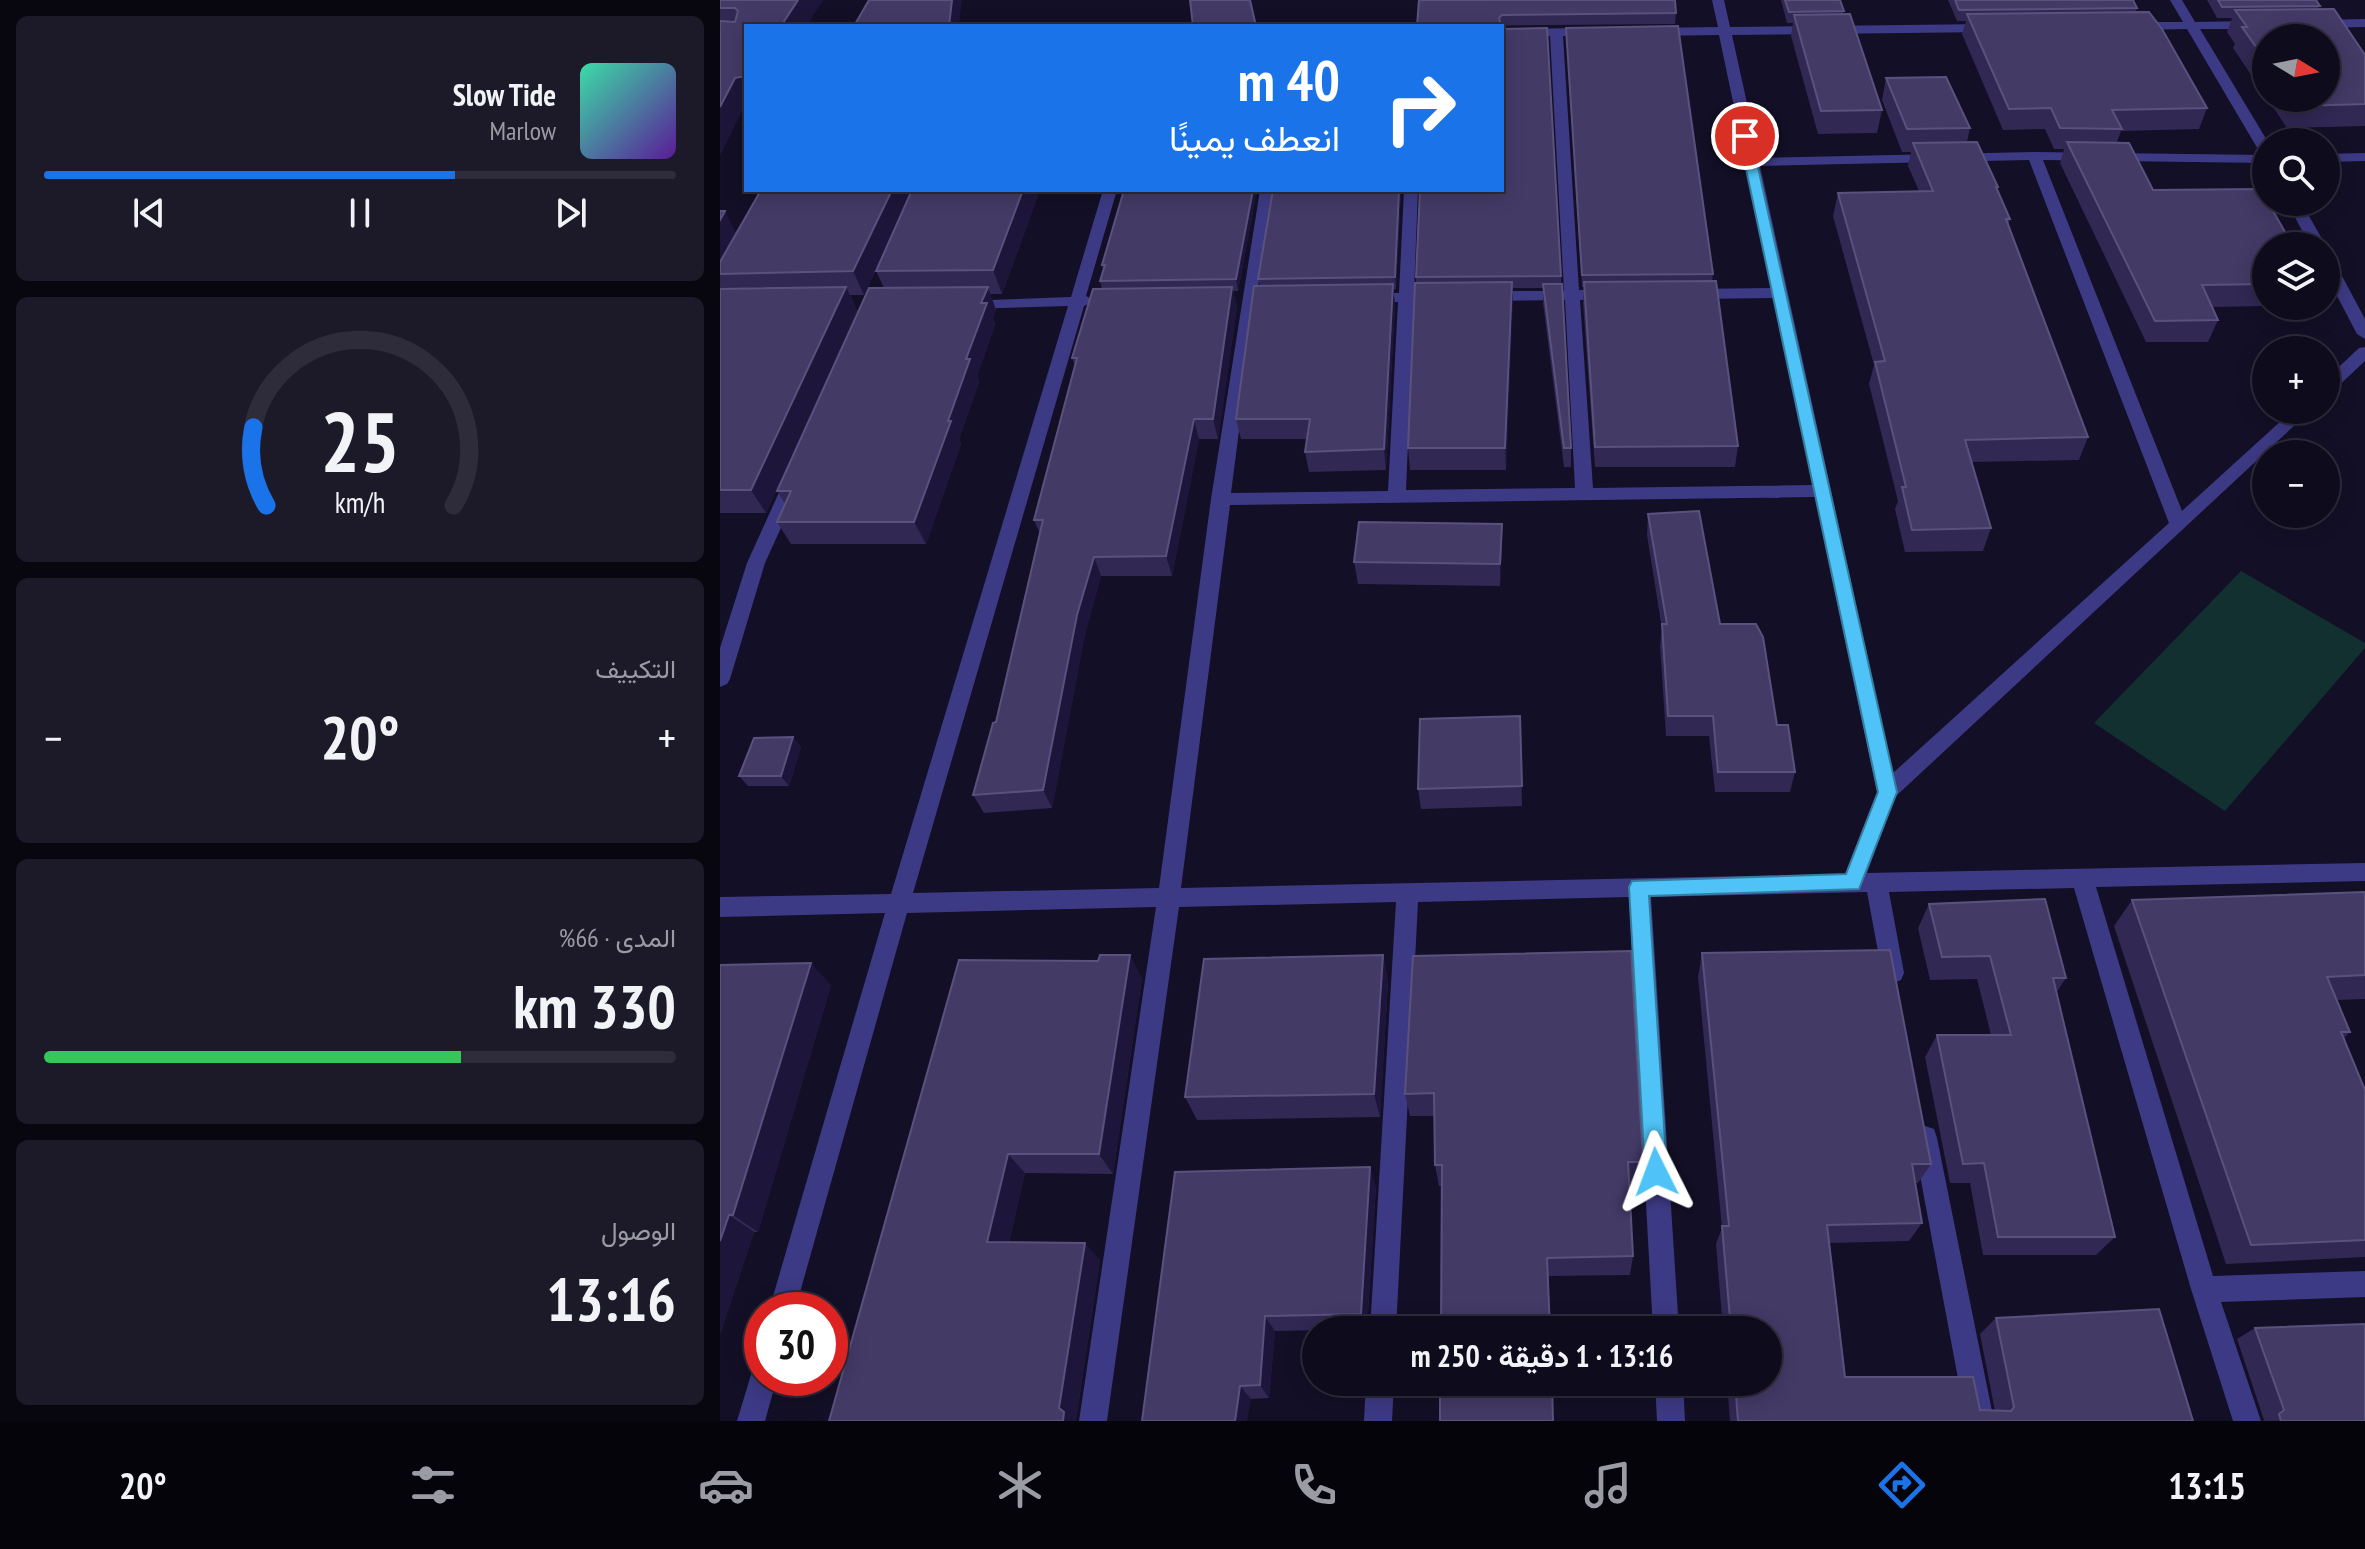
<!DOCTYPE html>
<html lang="ar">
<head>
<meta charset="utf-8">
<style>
  body { margin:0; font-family:"PT Sans Narrow",Vazirmatn,sans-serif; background:#1c1929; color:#f1f3f6; direction:rtl; height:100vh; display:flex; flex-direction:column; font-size:30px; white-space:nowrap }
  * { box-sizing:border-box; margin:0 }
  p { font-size:26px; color:#9b9ba3 }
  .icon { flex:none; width:44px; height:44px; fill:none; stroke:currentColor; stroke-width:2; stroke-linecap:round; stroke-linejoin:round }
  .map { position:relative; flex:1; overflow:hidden; direction:ltr }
  .drawer { display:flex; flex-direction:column; gap:16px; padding:16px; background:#08060f; width:720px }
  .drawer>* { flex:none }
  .guide { position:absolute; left:24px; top:24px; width:760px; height:168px; border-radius:0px; box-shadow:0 4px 20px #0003,0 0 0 2px #2e2b3b; direction:rtl; background:#1a73e8; color:#fff; overflow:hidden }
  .needle { width:52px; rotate:100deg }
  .controls { position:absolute; left:1532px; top:24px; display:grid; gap:16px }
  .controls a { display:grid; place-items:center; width:88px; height:88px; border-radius:50%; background:#0e0b1c; box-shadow:0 4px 20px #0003,0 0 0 2px #2e2b3b; font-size:40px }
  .speed { position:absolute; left:24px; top:1292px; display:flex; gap:16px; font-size:40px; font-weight:700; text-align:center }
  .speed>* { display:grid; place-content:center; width:104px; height:104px; border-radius:50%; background:#0e0b1c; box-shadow:0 4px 20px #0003,0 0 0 2px #2e2b3b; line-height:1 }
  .speed .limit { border:12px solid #d22; background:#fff; color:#111 }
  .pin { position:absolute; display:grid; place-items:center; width:68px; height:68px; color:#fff; margin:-34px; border:4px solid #fff; border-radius:50%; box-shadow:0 2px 8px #0007 }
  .me { position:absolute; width:88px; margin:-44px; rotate:357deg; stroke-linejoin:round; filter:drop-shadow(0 0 6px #0008) }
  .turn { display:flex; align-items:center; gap:28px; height:168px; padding:0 32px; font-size:36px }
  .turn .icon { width:104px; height:104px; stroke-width:2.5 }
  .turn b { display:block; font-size:56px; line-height:68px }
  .big { font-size:60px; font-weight:700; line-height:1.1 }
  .drawer .widget { flex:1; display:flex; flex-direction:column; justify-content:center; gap:12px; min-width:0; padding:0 28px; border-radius:12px; background:#1c1929 }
  .drawer .dial { align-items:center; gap:0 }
  .dial svg { height:208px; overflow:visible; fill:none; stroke:#2e2b3b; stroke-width:7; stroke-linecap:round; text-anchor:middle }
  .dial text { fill:#f1f3f6; stroke:none }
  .song { display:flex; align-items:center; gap:24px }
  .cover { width:96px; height:96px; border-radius:12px; background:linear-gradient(135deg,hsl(160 70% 55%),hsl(270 70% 35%)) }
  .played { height:8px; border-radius:4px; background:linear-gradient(90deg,#1a73e8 65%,#2e2b3b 65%) }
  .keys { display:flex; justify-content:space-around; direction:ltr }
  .heat { display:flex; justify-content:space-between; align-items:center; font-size:44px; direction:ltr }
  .charge { height:12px; border-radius:6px; background:linear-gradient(90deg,#34c759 66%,#2e2b3b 0) }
  .trip { position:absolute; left:582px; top:1316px; width:480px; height:80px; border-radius:40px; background:#0e0b1c; box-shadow:0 4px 20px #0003,0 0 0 2px #2e2b3b; font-weight:700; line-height:80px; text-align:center; direction:rtl }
  .tabs { display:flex; height:128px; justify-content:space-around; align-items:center; background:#06040b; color:#9b9ba3 }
  .tabs .icon { width:56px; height:56px }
  .tabs .selected { color:#1a73e8 }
  .tabs b { font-size:36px; color:#f1f3f6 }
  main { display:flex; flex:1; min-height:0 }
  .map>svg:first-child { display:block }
  .green { fill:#12302f }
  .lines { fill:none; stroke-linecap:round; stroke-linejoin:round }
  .minor { fill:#3d3a85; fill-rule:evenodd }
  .wall { fill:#312854 }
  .shaded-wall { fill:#1d163a }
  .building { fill:#433a66; stroke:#5a527e; stroke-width:2 }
  .route { fill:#4fc3f7; stroke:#337fa1; stroke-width:2 }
</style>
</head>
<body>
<main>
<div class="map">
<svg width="1645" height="1421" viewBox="0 0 1645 1421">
  <rect width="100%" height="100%" fill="#130f26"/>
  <!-- green -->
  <path class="green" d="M1521 571 1645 643V648L1505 811 1374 723Z"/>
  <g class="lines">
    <!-- minor -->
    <path class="minor" d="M992 0H1004L1010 27 1269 24 1275 28 1269 32 1012 35 1039 158 1314 152 1544 155 1539 151 1467 29 1413 30 1407 26 1413 22H1463L1450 0H1462L1475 22 1537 21 1543 25 1537 29H1480L1548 142 1546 163 1323 160 1462 511 1573 410H1591L1175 797 1147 873 1645 863V881L1376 887 1493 1276 1645 1271V1297L1501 1302 1541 1421H1513L1471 1289 1354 888 1169 892 1184 973 1181 980 1173 983 1165 980 1162 973 1147 892 931 897 959 1330H933L909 897 698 902 676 1330H650L676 902 459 907 387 1421H359L436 907 187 913 75 1310H49L165 913 0 917V897L171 894 348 306 247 309 241 307V301L351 297 383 190H397L366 296 375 301 364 306 193 893 439 888 491 499 540 190H554L536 299 511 493 668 491 678 302 647 303 639 298 647 293H679L684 190H698L694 293 719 292 727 297 719 302H694L686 490 855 488 845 300 767 301 759 296 767 291H844L830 36 782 37V29L873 28 879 32 873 36H843L859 290H891L899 295 891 300H860L873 488 1093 485 1054 298 971 299 963 294 971 289 1052 288 1026 165 1023 162 1025 159 999 35 933 36 927 32 933 28 998 27ZM1309 160 1449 523 1173 773 1040 166ZM1095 497 1157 792 1125 874 461 888 510 505Z
      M1645 19V27L1597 28 1591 24 1597 20Z
      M1645 153V161L1606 162V154Z
      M1567 202H1581L1606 246H1590Z
      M1606 256 1614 261 1645 319V339L1637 334 1606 275Z
      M1645 347V361L1612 392 1606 393V379L1639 348Z
      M75 471 84 477 45 563 10 679 7 684 0 687V648L27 563 66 477Z
      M1205 1126 1214 1129 1217 1138 1274 1421H1246L1193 1138 1196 1129Z
      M42 1365V1378H57L45 1421H17L33 1368Z
      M646 1382H674L672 1421H644Z
      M935 1382H963L965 1421H937Z"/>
  </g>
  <!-- wall -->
  <path class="wall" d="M0 0H103L86 26H26V102L0 155Z
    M699 0 956 13 955 24 697 26Z
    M1061 0H1120L1124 11 1123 14 1162 110 1157 133 1098 134 1071 36 1073 23H1067Z
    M1228 0H1413L1417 8 1416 12 1487 108 1479 129 1401 131 1397 142 1433 190 1546 246V306L1492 307 1498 320 1488 342H1426L1340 163 1344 149H1334L1325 129 1283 130 1242 34 1246 21H1237Z
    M1487 0H1596L1600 6 1598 9 1645 55V126L1567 128 1547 98H1606L1546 38V97L1513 48 1515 44 1507 32 1512 18H1497Z
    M846 28 993 274 992 281 1018 446 1015 467H875L863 303 864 287H862Z
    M1166 78 1250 128 1247 142 1278 187 1277 191 1290 219 1288 225 1368 437 1359 460 1252 462 1271 528 1263 551 1185 552 1175 509 1178 501 1149 384 1154 365 1113 216 1118 193 1199 191 1188 166 1191 152H1182L1162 100Z
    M41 190H320L282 294H270L276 310 273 318 275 325 257 376 259 382 239 439 241 444 206 544H71L57 522 65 504 57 491 164 288 156 271 165 251 144 295H130L137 311 46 513H0V211L16 233Z
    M537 190 518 291H513L517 307 498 439H479L452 576H381L365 634 332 808 264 813 253 795 276 722 320 534 314 520 355 366 352 358 382 289 380 281 383 270 382 265Z
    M553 190H681L676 289H673L675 305 666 470 589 472 585 452 587 439H521L516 419 540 286 538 279Z
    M841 276 851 448V467H844L823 303V288H793L786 470H690L688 448 696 277Z
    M928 514 1000 624 1057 725 1075 772 1070 792H995L989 736H946L940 645 942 629 927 535Z
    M782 524V546L780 586 638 584 634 562Z
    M800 716 802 806 701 809 698 789Z
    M73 737 81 747 69 786H28L19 776Z
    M1645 892V999L1617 1000 1630 1032 1624 1038 1645 1090V1257L1506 1264 1394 926 1412 900Z
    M1209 904 1346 978 1336 993 1395 1237 1376 1255H1263L1250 1183H1230L1205 1057 1217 1035H1271L1257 979 1210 980 1198 928Z
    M982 953 1211 1164 1198 1183H1195L1202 1223 1189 1241 1109 1243 1125 1377 1260 1410 1275 1411 1260 1334 1276 1318 1473 1421H1010L1007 1382H1048V1330H1003L996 1244 1002 1228 978 977Z
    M663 955 668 982 660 1117 477 1120 465 1097Z
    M693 956 923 1162 919 1182 909 1183 913 1256 910 1275 828 1276 722 1186H719L715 1165 714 1116H690L685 1094Z
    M239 960 422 978 393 1174 305 1173 289 1242 380 1260 356 1420 109 1421Z
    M0 965 111 985 38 1232H34L0 1334Z
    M656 1186 647 1329 555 1331 549 1398 531 1399 422 1421Z
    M1535 1328 1645 1421H1543L1544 1420 1517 1339Z"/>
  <!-- shaded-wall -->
  <path class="shaded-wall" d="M78 0H103L86 26H61Z
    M232 0H242L239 26H229Z
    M26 76V102L0 155V107L15 78Z
    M172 190H194L144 295 133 271Z
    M303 190H320L282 294 273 270Z
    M533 190H537L518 291 516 279Z
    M679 190H681L676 289 675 277Z
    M5 211 17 235 0 268V220Z
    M792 282 793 304 786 470 785 448Z
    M673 284 675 305 666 470 664 449Z
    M126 287 137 311 46 513 31 490Z
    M268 287 276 310 273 318 275 325 257 376 259 382 239 439 241 444 206 544 194 522 228 421 261 303Z
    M512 287 517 307 498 439 493 419Z
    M474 419 479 439 452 576 446 556Z
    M782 524V546L780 586V564Z
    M374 557 381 576 365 634 332 808 323 790 357 615Z
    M73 737 81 747 69 786 61 776Z
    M410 955 422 978 393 1174 379 1154Z
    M663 955 668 982 660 1117 654 1094Z
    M91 963 111 985 38 1232 13 1215Z
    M288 1154 305 1173 285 1259 267 1242Z
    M650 1167 656 1186 647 1329 641 1314Z
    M9 1215 34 1232 0 1334V1241Z
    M365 1243 380 1260 356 1420 357 1421H343L339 1408Z
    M545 1316 555 1331 549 1398 540 1385Z
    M520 1386 531 1399 527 1421H515Z"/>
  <!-- building -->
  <path class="building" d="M0 0H78L61 26H26V76L15 78 0 107V21L15 22 18 11 15 8H0Z
    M149 0H232L229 26H134Z
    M470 0H530L536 26H473Z
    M699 0H955L956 13 782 15 779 18 781 26H697Z
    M1065 0H1120L1124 11 1069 12Z
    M1235 0H1413L1417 8 1239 10Z
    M1498 0H1596L1600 6 1502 7Z
    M1614 9 1645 55V104L1577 106 1572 98H1606V38H1546V61L1522 27H1527L1515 10Z
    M1429 12 1442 29 1487 108 1392 110 1402 129 1340 128 1331 108 1289 109 1247 14Z
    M1130 14 1162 110 1101 111 1074 15Z
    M958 26 993 274 862 275 846 28Z
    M827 28 841 276 696 277 700 190H782V29Z
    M1226 77 1250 128 1187 129 1166 78Z
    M1257 142 1278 187H1276L1290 219H1286L1368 437 1245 440 1271 528 1192 530 1182 487H1186L1155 362 1165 361 1118 193 1213 191 1193 143Z
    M1347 142 1409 143 1433 190 1541 189 1546 198V202H1548L1573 246H1546V284L1482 285 1498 320 1435 321Z
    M41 190H172L133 271 0 274V262Z
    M192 190H303L273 270 156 271Z
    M404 190H533L516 279 380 281 385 265H382Z
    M553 190H679L675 277 538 279Z
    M0 211H5L0 220Z
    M996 281 1018 446 875 447 864 282Z
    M792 282 785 448H688L695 283Z
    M673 284 664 449 585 452 590 419H516L534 286Z
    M823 284H842L851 448H844Z
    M126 287 31 490H0V289Z
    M268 287 261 303H267L246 359H250L228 421H231L194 522H57L71 491H57L149 288Z
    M512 287 493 419H474L446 556 374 557 357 615 323 790 253 795 273 723 276 722 323 520H314L357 358H352L373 289Z
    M979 511 1000 624H1036L1043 637 1057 725H1068L1075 772H998L993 716H948L942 624H947L928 514Z
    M639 522 782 524 780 564 634 562Z
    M800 716 802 786 698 789 700 719Z
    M73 737 61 776H19L34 738Z
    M1645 892V975L1607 977 1630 1032H1621L1645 1090V1240L1531 1245 1412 900Z
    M1325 899 1346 978H1333L1395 1237H1278L1264 1163 1243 1164 1217 1035H1291L1270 956 1222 957 1209 904Z
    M1170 950 1211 1164H1192L1202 1223 1107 1225 1125 1377H1253L1260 1410 1291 1411 1294 1407 1276 1318 1439 1309 1473 1421H1018L1015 1382H1048V1330H1011L1002 1226H1009L982 953Z
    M911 951 923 1162H908L913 1256 827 1258 830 1330H721L722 1165H715L714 1093 685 1094 693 956Z
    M380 955H410L379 1154H288L267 1242 365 1243 339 1408 344 1412 343 1421H109L239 960 378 961Z
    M663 955 654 1094 465 1097 484 959Z
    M91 963 13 1215H9L0 1241V965Z
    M650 1167 641 1314 545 1316 540 1385 520 1386 515 1421H422L455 1172Z
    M1645 1324V1421H1561L1559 1414 1564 1410 1535 1328Z
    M720 1382H832L833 1421H720Z"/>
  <!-- route -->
  <path class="route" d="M1025 132 1031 136 1177 792 1139 889 929 896 947 1172 944 1180 936 1183 928 1180 925 1172 909 887 912 881 1126 874 1158 792 1019 136Z"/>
</svg>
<div class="controls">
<a><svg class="needle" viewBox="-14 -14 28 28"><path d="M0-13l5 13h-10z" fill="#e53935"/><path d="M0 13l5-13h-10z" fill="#9b9ba3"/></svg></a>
<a><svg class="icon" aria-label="search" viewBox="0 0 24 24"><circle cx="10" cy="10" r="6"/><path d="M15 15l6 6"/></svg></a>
<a><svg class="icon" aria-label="layers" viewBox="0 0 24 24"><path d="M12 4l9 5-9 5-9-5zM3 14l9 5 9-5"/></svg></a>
<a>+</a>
<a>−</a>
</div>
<div class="speed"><div class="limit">30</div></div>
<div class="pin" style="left:1025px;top:136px;background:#d93025"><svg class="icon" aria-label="arrive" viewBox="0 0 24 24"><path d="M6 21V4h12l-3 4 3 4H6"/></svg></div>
<svg class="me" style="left:936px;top:1172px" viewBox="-20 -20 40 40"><path d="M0-17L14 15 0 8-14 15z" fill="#4fc3f7" stroke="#fff" stroke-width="4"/></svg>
<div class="trip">13:16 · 1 دقيقة · 250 m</div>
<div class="guide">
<div class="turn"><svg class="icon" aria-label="right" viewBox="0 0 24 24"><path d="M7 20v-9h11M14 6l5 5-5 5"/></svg><div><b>40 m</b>انعطف يمينًا</div></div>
</div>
</div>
<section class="drawer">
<div class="widget">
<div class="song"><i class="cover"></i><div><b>Slow Tide</b><p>Marlow</p></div></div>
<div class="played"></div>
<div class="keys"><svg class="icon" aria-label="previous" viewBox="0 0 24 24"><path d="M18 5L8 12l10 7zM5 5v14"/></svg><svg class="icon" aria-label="pause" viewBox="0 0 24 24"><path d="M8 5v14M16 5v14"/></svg><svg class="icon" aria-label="next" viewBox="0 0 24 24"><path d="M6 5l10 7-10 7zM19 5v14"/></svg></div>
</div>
<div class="widget dial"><svg viewBox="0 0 100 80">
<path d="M14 69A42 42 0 1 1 86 69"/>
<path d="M14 69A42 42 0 0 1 9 39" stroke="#1a73e8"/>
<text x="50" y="56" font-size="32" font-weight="700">25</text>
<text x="50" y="72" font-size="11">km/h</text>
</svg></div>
<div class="widget"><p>التكييف</p>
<div class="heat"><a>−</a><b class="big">20°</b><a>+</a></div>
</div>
<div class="widget"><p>المدى · 66%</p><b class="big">330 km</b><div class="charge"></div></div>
<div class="widget"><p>الوصول</p><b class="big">13:16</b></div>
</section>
</main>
<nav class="tabs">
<b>13:15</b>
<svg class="icon selected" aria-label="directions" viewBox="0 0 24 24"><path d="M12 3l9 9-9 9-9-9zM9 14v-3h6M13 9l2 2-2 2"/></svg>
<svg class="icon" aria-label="music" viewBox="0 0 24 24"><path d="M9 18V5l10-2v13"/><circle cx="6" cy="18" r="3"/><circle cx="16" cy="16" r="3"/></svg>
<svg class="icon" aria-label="phone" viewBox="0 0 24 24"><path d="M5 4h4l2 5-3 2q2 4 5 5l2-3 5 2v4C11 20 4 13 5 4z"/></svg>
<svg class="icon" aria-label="climate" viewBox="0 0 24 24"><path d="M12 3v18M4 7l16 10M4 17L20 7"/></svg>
<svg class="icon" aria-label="car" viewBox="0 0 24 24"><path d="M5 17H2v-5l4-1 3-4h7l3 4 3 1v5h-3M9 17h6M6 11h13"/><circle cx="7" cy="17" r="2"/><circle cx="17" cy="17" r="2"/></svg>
<svg class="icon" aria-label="filters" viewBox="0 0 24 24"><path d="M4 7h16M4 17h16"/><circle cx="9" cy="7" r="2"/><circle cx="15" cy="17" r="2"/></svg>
<b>20°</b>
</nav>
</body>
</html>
